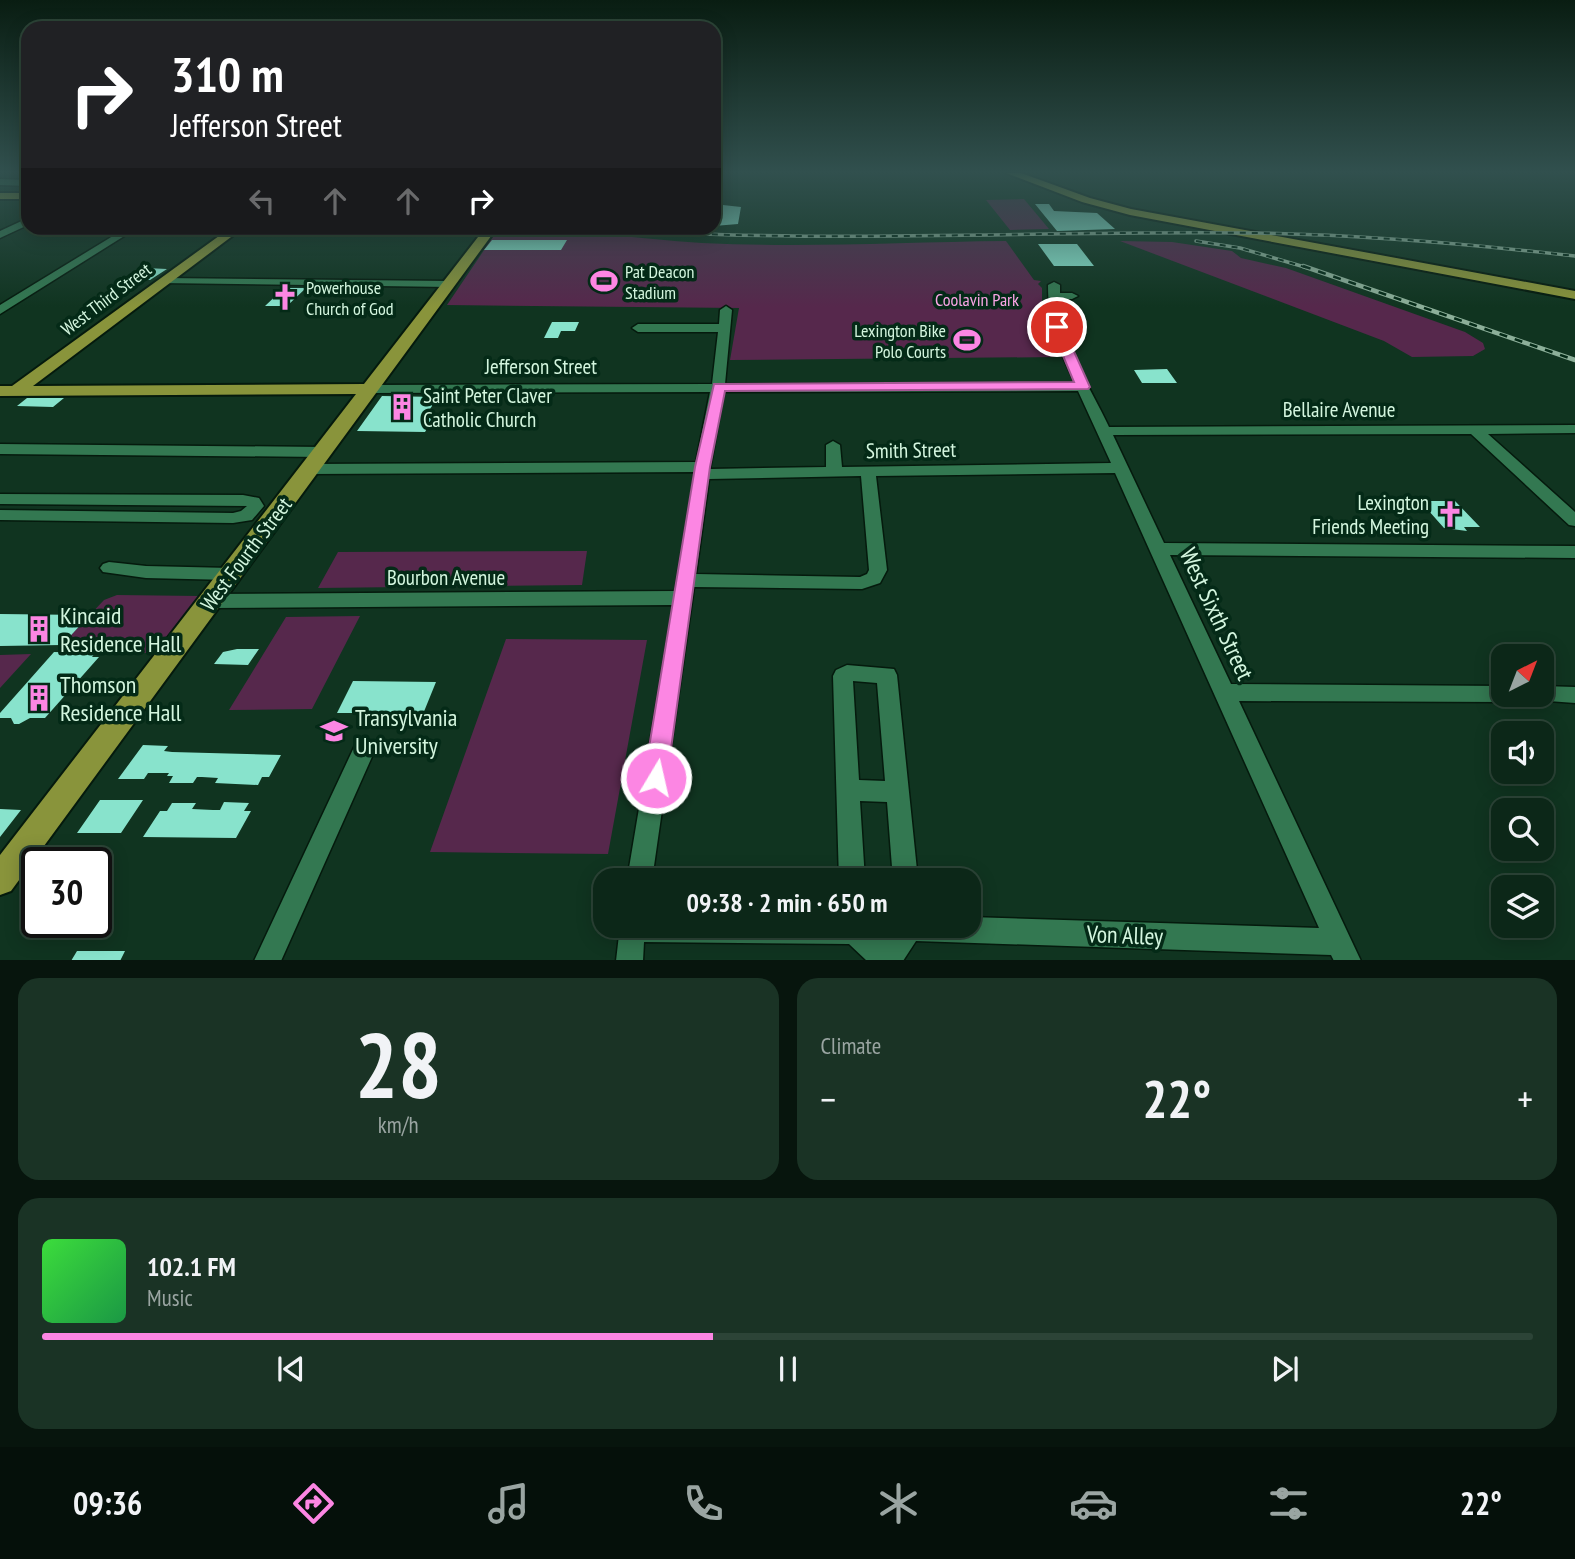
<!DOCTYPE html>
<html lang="en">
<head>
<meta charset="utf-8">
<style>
  body { margin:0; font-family:"PT Sans Narrow",sans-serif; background:#1a3325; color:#f1f3f6; height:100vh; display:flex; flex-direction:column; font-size:26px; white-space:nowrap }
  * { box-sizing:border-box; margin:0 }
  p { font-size:23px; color:#9aa5a2 }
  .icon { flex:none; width:38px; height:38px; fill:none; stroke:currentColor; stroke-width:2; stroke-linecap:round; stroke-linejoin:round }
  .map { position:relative; height:960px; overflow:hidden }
  .sheet { display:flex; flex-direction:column; gap:18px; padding:18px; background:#07150d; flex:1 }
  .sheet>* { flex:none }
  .guide { position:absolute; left:21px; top:21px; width:700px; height:214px; border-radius:21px; box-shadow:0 4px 18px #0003,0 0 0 2px #2c4437; background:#202124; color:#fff; overflow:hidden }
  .needle { width:46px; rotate:42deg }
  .tools { position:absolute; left:1491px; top:644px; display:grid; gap:14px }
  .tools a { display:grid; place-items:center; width:63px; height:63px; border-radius:14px; background:#0c2718; box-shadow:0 4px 18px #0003,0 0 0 2px #2c4437; font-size:35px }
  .speed { position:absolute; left:21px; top:847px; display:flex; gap:14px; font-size:35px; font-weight:700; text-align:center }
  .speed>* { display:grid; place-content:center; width:91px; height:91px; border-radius:50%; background:#0c2718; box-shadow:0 4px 18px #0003,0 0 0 2px #2c4437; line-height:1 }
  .speed .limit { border:4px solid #111; border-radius:10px; background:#fff; color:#111 }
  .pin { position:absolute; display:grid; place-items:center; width:60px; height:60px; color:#fff; margin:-30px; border:4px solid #fff; border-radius:50%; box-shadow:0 2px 7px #0007 }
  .me { position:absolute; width:77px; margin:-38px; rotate:9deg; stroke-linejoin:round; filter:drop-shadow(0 0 5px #0008) }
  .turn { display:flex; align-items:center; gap:24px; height:147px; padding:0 35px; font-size:32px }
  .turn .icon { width:91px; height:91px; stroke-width:2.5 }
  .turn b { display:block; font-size:49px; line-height:60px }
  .lanes { display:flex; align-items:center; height:66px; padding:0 35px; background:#0003; justify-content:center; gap:35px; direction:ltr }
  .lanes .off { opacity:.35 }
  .big { font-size:52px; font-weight:800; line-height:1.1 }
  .sheet .tile { flex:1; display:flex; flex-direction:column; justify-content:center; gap:10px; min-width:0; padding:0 24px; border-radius:21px; background:#1a3325 }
  .sheet .dial { align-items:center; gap:0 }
  .dial b { font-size:91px; line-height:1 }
  .song { display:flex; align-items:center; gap:21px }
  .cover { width:84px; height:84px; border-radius:10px; background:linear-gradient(135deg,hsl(120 70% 55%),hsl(140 70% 35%)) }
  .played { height:7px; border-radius:4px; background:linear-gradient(90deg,#fc86e3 45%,#2c4437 45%) }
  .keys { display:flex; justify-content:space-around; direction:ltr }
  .heat { display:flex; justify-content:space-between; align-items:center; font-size:38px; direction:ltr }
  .sheet .tiles { flex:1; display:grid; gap:18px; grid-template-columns:1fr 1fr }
  .tile:last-child { grid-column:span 2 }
  .trip { position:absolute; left:593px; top:868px; width:388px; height:70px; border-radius:21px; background:#0c2718; box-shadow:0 4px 18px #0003,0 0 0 2px #2c4437; font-weight:800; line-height:70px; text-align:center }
  .dock { display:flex; height:112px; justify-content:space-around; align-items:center; background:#05100a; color:#9aa5a2 }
  .dock .icon { width:49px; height:49px }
  .dock .active { color:#fc86e3 }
  .dock b { font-size:32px; color:#f1f3f6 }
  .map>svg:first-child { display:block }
  .green { fill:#56284c }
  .building { fill:#88e3cc }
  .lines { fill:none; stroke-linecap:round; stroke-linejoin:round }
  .minor-casing { stroke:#051a0d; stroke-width:3 }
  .major-casing { stroke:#051a0d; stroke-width:4 }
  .minor { fill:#337851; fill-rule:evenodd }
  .major { fill:#89943b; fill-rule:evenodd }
  .rail-far1-casing { stroke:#8caf99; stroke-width:3.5 }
  .rail-casing { stroke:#8caf99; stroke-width:4.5 }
  .rail-far1 { stroke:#042a17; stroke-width:2; stroke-dasharray:6; stroke-linecap:butt }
  .rail { stroke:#042a17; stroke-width:2.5; stroke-dasharray:8; stroke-linecap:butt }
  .route { fill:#fc86e3; stroke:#a45794; stroke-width:2 }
  .labels { text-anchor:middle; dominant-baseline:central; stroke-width:7; stroke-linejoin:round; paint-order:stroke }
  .far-poi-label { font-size:18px; fill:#d4f6df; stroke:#042a17; text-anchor:start }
  .far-street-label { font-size:18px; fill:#d4f6df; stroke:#042a17 }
  .far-park-label { font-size:18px; fill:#fba5e6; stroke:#042a17 }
  .street-label { font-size:21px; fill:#d4f6df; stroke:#042a17 }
  .poi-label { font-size:21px; fill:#d4f6df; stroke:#042a17; text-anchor:start }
  .near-street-label { font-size:24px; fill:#d4f6df; stroke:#042a17 }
  .near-poi-label { font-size:24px; fill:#d4f6df; stroke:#042a17; text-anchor:start }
</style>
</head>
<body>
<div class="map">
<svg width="1575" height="961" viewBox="0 0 1575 961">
  <rect width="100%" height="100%" fill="#103420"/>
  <!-- green -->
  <path class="green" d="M1024 199 1049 229 1010 230 986 200Z
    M499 228C567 228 634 239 702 243 803 248 905 242 1006 241L1034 280 1041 281 1038 284 1042 288V320L1057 357 730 360 739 308 447 305Z
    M1120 241 1172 242 1232 251 1241 258 1286 268 1465 332 1483 343 1485 349 1473 356 1412 357 1384 341Z
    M587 551 582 585 318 588 338 552Z
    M117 595 199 596 162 645 147 653 58 649 104 600Z
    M360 616 312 709 229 710 286 617Z
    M506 639 647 640 608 854 430 852Z
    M31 654 0 688V655Z"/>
  <!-- building -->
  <path class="building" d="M714 204 741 207 738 224 714 226Z
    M1035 204H1049L1054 211 1097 213 1115 229 1057 231Z
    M492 240H567L561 250H484Z
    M1038 244H1077L1094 266H1054Z
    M146 268 167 269 150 280H129Z
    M284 288H306L287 306H265Z
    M552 322H579L575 331H561L558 338H544Z
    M1167 369 1177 383H1142L1134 370Z
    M382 396 438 397 424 418H433L425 432 357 431Z
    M27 398H64L53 407 17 406Z
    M1420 501H1455L1480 527H1464L1467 531 1444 528Z
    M0 614 85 615 83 619H86L62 645 0 646Z
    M237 649H259L248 665 214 664 223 652Z
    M54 652 95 653 92 657H99L45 718H30L19 724H14L11 718H0V713Z
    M353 681 436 682 423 714 391 713 388 719H366L369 713H337Z
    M143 745 168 746 164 751 172 752 281 755 269 777H262L258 785 215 783 218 778 202 777H197L193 783H169L173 776H167L169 773H148L144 779H118Z
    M100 800H143L121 833H77Z
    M224 802 249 803 244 811H251L236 838 143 837 160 811H167L172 803H196L192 809 213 810H220Z
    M0 809 21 810 0 837Z
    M77 951H125L120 961H71Z"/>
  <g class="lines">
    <defs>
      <path id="minor" d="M0 179 28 180V186L0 185Z
        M28 218V225L0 238V231Z
        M126 228H137L0 314V305Z
        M164 278 449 281 455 284 449 287 160 283 158 281Z
        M1054 282 1060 285V293H1072L1078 296 1072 299H1060C1060 343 1091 388 1109 427L1575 425V433L1488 434 1575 512V526L1569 525 1471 434 1113 435 1164 543 1575 546V558L1170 555 1231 684 1503 686V695H1513L1510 700 1503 702 1239 701 1361 961H1334L1331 955 916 941 903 961H867L849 944 644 942 643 961H616L620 926H868L885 940 895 926H970V917L1319 928 1115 473 876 476 887 570 880 583 862 589 694 587 652 880H627L673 605 210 608 203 606 201 601 203 596 210 594 675 591 695 472 310 474 302 469 310 464 696 462 710 392 370 393 363 389 370 385 712 384 718 332H638L632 328 638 324H719L720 310 726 306 732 310 725 384 1075 383C1058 347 1048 326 1048 285ZM1078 391 1111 463 842 467 840 445 833 441 826 445V467L710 469 724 392ZM861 476 869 570 867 574 860 577 696 574 709 479Z
        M0 444 323 447 331 452 323 457 0 454Z
        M0 494 243 495 259 498 264 506 252 520 233 523 0 520V510L233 513 241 511 247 506 0 504Z
        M109 562 146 566 230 568 236 570 239 574 236 578 230 580 146 578 103 572 100 568 103 564Z
        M847 665 894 669 897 675 918 880H893L887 802 860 801 865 880H839L833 676 836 670ZM853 681 877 683 885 781 859 780Z
        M1542 686 1575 687V703L1535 700 1532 695H1542Z
        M364 740 372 743 375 750 281 961H254L356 743Z"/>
      <path id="major" d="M1006 173H1021L1090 198 1131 209 1575 291V299L1130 215 1082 202Z
        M0 193H28V199H0Z
        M230 228H243L33 386 364 384 485 228H497L11 891 0 895V855L356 394 0 396V386H12Z"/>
    </defs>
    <!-- minor casing -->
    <use href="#minor" class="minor-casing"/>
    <!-- major casing -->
    <use href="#major" class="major-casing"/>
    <!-- minor -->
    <use href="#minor" class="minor"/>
    <!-- major -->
    <use href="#major" class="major"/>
    <defs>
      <path id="rail-far1" d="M592 228C814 245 1036 230 1258 233 1364 235 1470 244 1575 256
        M1196 241 1240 248 1308 268"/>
      <path id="rail" d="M1303 266 1575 360"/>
    </defs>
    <!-- rail-far1 casing -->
    <use href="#rail-far1" class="rail-far1-casing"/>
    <!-- rail casing -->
    <use href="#rail" class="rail-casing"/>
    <!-- rail-far1 -->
    <use href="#rail-far1" class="rail-far1"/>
    <!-- rail -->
    <use href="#rail" class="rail"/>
  </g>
  <!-- sky -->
  <linearGradient id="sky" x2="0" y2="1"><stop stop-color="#091d12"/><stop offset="0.56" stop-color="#31504e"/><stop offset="1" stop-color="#31504e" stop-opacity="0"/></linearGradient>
  <rect width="1575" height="307" fill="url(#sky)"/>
  <!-- route -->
  <path class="route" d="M1057 323 1063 327 1090 387 1088 389 725 391 710 467 667 778 664 785 656 788 648 785 644 778 695 467 714 384 1074 382 1051 327Z"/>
  <!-- icons -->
  <defs>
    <symbol id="stadium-bare" viewBox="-9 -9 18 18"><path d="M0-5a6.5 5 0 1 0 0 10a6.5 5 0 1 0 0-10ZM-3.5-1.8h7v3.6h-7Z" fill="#fc86e3" stroke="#042a17" stroke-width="2.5" paint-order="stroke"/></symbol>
    <symbol id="church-bare" viewBox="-9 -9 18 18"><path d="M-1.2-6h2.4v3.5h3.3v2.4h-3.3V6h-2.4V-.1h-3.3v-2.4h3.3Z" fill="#fc86e3" stroke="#042a17" stroke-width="2.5" paint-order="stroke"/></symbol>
    <symbol id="building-bare" viewBox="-9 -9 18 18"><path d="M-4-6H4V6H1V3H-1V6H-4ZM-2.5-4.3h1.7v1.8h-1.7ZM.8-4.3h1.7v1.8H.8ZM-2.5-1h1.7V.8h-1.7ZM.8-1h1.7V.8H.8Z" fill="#fc86e3" stroke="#042a17" stroke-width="2.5" paint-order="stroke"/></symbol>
    <symbol id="university-bare" viewBox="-9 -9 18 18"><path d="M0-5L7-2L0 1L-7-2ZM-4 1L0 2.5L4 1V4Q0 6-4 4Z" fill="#fc86e3" stroke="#042a17" stroke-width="2.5" paint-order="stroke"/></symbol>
  </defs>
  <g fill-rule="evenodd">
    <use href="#stadium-bare" x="585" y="262" width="38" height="38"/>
    <use href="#church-bare" x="266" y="278" width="38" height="38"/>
    <use href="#stadium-bare" x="948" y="321" width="38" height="38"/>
    <use href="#building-bare" x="383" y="388" width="38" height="38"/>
    <use href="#church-bare" x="1431" y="495" width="38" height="38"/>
    <use href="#building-bare" x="20" y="610" width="38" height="38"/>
    <use href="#building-bare" x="20" y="679" width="38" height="38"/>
    <use href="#university-bare" x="315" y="712" width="38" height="38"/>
  </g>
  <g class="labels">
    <!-- far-poi labels -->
    <g class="far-poi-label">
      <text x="625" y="271">Pat Deacon<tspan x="625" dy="21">Stadium</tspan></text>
      <text x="306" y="287">Powerhouse<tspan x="306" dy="21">Church of God</tspan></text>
      <text x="946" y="330" text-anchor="end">Lexington Bike<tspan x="946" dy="21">Polo Courts</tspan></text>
    </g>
    <!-- far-street labels -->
    <g class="far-street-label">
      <text transform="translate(106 299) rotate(-37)">West Third Street</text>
    </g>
    <!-- far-park labels -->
    <g class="far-park-label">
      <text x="977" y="299">Coolavin Park</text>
    </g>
    <!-- street labels -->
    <g class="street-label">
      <text x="541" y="366">Jefferson Street</text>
      <text x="1339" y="409">Bellaire Avenue</text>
      <text transform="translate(911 450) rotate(-1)">Smith Street</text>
      <text transform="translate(246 554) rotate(-53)">West Fourth Street</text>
      <text x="446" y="577">Bourbon Avenue</text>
    </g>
    <!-- poi labels -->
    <g class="poi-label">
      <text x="423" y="395">Saint Peter Claver<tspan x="423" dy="24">Catholic Church</tspan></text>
      <text x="1429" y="502" text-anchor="end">Lexington<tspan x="1429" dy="24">Friends Meeting</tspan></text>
    </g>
    <!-- near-street labels -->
    <g class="near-street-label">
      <text transform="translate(1217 614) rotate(65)">West Sixth Street</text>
      <text transform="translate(1125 935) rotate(2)">Von Alley</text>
    </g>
    <!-- near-poi labels -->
    <g class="near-poi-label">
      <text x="60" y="615">Kincaid<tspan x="60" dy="28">Residence Hall</tspan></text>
      <text x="60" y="684">Thomson<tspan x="60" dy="28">Residence Hall</tspan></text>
      <text x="355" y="717">Transylvania<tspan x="355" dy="28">University</tspan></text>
    </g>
  </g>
</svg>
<div class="tools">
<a><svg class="needle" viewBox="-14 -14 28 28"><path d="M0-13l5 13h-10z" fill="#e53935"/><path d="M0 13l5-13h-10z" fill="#9aa5a2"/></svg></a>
<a><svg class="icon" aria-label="sound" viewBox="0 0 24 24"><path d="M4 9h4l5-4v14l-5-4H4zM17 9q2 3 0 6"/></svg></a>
<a><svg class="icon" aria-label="search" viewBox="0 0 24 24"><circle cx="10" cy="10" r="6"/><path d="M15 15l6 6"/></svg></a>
<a><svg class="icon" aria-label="layers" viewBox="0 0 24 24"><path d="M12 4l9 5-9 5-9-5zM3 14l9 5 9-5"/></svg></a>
</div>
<div class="speed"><div class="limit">30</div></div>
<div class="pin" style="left:1057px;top:327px;background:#d93025"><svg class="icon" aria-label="arrive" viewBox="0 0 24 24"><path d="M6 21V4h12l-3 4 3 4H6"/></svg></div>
<svg class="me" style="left:656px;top:778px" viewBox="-20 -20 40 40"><circle r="17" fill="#fc86e3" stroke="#fff" stroke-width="3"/><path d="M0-11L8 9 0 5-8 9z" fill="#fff"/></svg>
<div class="trip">09:38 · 2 min · 650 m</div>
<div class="guide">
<div class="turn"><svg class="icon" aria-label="right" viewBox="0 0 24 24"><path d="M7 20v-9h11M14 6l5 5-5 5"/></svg><div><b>310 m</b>Jefferson Street</div></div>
<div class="lanes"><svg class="icon off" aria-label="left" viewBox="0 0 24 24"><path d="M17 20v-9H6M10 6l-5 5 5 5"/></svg><svg class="icon off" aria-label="ahead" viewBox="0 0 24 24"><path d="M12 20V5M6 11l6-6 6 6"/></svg><svg class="icon off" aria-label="ahead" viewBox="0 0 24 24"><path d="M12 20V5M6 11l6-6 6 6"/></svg><svg class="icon" aria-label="right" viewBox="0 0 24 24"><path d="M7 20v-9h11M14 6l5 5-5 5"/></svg></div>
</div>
</div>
<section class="sheet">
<div class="tiles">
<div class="tile dial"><b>28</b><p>km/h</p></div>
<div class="tile"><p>Climate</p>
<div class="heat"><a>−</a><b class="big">22°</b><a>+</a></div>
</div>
<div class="tile">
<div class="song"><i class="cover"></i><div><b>102.1 FM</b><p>Music</p></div></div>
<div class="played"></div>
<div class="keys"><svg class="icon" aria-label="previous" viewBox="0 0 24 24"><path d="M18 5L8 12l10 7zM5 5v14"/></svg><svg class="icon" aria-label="pause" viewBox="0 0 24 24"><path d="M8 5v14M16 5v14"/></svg><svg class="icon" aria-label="next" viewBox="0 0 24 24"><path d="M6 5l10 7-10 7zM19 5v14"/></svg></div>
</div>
</div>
</section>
<nav class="dock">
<b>09:36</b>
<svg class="icon active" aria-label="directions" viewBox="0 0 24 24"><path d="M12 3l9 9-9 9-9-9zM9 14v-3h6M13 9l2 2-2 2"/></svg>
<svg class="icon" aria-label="music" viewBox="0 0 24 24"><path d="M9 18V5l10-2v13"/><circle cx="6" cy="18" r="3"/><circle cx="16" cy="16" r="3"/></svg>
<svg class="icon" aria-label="phone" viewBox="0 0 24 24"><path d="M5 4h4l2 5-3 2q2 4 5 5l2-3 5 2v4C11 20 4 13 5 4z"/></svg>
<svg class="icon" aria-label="climate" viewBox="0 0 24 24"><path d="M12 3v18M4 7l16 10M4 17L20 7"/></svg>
<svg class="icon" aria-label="car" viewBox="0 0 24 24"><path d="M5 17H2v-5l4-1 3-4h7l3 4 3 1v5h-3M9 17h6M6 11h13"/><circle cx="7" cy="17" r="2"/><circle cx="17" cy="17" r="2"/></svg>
<svg class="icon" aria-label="filters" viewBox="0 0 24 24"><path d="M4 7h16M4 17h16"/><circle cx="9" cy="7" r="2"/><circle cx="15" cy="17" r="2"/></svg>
<b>22°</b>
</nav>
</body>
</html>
